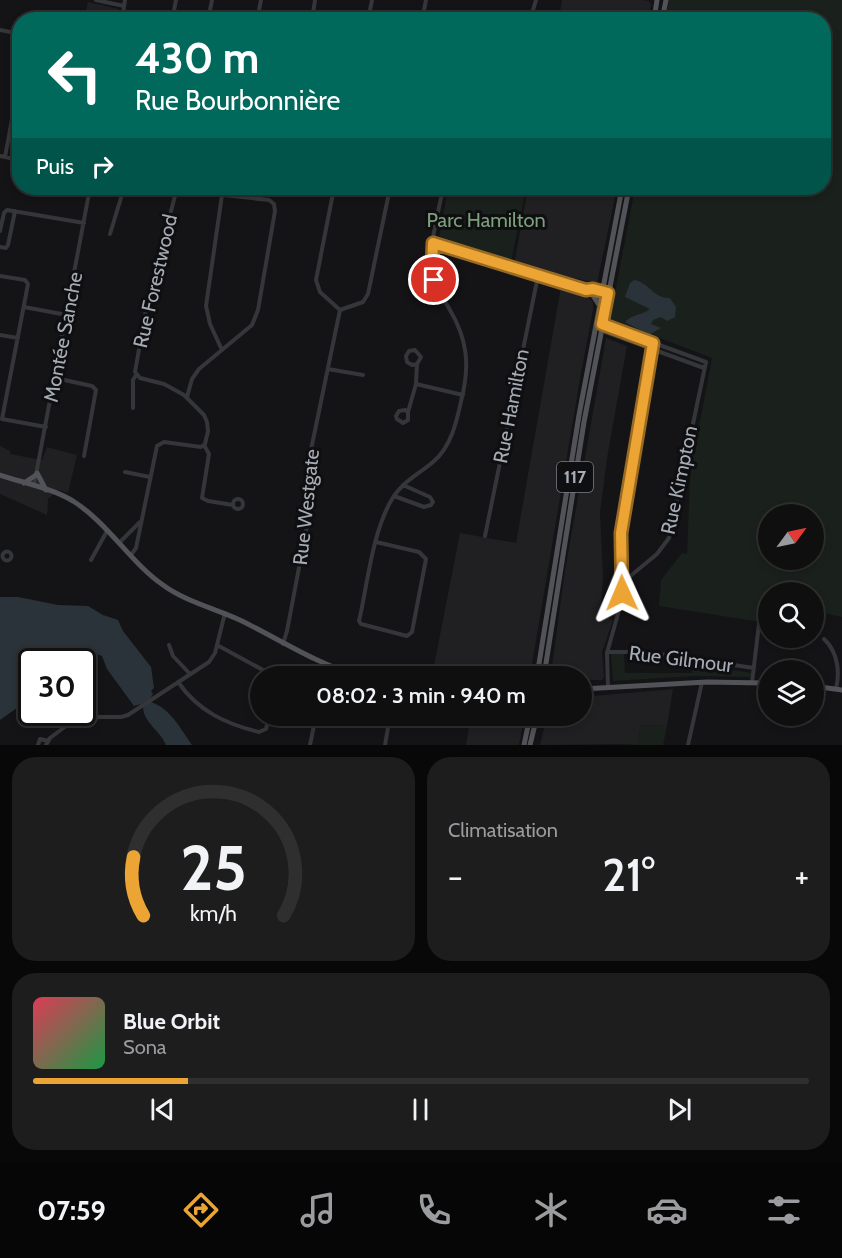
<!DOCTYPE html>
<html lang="fr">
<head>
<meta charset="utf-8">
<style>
  body { margin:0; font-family:Cabin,sans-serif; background:#1d1d1e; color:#f1f3f6; height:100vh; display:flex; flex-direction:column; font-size:22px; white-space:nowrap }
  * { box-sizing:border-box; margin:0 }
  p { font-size:20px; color:#9b9c9f }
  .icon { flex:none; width:33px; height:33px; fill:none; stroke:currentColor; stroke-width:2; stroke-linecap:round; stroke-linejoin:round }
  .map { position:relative; height:745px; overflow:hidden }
  .drawer { display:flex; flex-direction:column; gap:12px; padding:12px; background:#080809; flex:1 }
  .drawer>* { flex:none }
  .guide { position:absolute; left:12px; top:12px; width:819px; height:183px; border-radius:24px; box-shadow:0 3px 9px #0003,0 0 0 2px #2f2f30; background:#00695c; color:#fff; overflow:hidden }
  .needle { width:39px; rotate:57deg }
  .buttons { position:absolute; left:758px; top:504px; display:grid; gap:12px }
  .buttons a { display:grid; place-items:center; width:66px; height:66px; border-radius:50%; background:#0f0f10; box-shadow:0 3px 9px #0003,0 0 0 2px #2f2f30; font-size:30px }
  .speed { position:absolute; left:18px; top:648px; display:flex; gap:12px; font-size:30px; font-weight:700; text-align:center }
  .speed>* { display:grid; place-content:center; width:78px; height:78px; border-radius:50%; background:#0f0f10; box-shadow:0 3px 9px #0003,0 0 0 2px #2f2f30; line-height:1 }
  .speed .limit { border:3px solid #111; border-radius:9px; background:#fff; color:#111 }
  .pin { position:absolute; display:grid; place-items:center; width:51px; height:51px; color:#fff; margin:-26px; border:3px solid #fff; border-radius:50%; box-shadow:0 2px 6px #0007 }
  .me { position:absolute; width:66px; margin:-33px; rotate:359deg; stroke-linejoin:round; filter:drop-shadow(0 0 4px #0008) }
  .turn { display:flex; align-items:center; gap:21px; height:126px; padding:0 24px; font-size:27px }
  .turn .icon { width:78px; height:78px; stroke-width:2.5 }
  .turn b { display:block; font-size:42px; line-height:51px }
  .then { display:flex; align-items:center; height:57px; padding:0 24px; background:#0003; gap:12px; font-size:22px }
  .big { font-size:45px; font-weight:600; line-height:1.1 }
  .drawer .card { flex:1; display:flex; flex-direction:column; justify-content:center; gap:9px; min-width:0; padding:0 21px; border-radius:24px; background:#1d1d1e }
  .drawer .dial { align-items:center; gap:0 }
  .dial svg { height:156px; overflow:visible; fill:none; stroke:#2f2f30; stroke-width:7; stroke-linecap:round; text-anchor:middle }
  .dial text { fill:#f1f3f6; stroke:none }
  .song { display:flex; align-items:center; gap:18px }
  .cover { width:72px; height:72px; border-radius:9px; background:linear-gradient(135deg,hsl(350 70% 55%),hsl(140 70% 35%)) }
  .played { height:6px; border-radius:3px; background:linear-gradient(90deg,#eca435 20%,#2f2f30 20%) }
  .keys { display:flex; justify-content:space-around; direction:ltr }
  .heat { display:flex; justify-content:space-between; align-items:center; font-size:33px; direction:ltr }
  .drawer .tiles { flex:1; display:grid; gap:12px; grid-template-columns:1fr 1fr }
  .card:last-child { grid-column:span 2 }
  .trip { position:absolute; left:250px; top:666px; width:342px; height:60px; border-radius:30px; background:#0f0f10; box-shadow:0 3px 9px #0003,0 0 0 2px #2f2f30; font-weight:600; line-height:60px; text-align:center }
  .dock { display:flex; height:96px; justify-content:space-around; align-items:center; background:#060606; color:#9b9c9f }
  .dock .icon { width:42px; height:42px }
  .dock .selected { color:#eca435 }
  .dock b { font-size:27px; color:#f1f3f6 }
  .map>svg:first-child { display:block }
  .built { fill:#202023 }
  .green { fill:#1a201b; fill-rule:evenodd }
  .water { fill:#2a3339 }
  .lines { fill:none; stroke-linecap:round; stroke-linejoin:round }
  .minor { stroke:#35363a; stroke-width:4 }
  .major { stroke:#515359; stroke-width:5 }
  .route-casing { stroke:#996b22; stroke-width:15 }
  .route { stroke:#eca435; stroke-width:10 }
  .labels { text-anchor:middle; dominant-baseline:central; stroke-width:6; stroke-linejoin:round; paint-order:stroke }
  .shield { fill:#0f0f11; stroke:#797d84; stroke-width:1.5 }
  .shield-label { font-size:18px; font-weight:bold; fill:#a6acb5 }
  .park-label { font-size:20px; fill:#7da07d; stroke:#0f0f11 }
  .street-label { font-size:20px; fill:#a6acb5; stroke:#0f0f11 }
</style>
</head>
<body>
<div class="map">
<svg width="842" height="745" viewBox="0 0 842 745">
  <rect width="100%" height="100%" fill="#141416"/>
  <!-- built -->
  <path class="built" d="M562 0H643L649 1 651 5 649 19H559Z
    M88 2 119 9 118 19H84Z
    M528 188H617L597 283 514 265Z
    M561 287 587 296 593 302V310L581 373 530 676H432L460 533 516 543Z
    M606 338 627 346 607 458 600 513 603 577 600 615 613 620 602 652 604 677 602 680H582V676H553L552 666 565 571Z
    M0 446 10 451V454L42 460 47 447 77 455 68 493 59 490 48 499 47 515 0 494Z
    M673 689 667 726 641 725 637 744 540 745 547 716H582V697Z
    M471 716H525L519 745H466Z"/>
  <!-- green -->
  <path class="green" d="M669 0H842V617L813 611V592H768V623L659 606 661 580 682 553 687 554 691 456 701 416 712 358 610 319 635 188H824V20L666 19ZM768 514H813V560H768Z
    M448 188H526L511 262 439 239Z
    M611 654H624L625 673H692L693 667H712L752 673 750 677 694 676 613 681Z
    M641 725 667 726 663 745H622L637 744Z"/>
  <!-- water -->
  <path class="water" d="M634 280C649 282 653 299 670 298L676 307 675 317 667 321 661 317 653 320 651 324 661 328 649 335 625 322C632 314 643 315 650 309L625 297 630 283Z
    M0 597H18L58 605 88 606 103 615 118 620 123 631 151 667 154 688 151 691 153 694 150 699 151 702C171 709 180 728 192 745H166C160 730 143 723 143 706L141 704 134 706 107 669 102 656C89 651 75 650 65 661L32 662 31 698 0 720Z"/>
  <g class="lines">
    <!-- minor -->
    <path class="minor" d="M96 0 124 6
      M176 0 173 15 198 20
      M122 20 125 0
      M208 20 212 0
      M257 20 261 0
      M312 20 315 0
      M368 20 372 0
      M422 20 426 0
      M530 20 536 0
      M0 30 20 34
      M0 156 20 160
      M5 157 20 76
      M334 188 316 280 320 292 340 310
      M177 190 269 200 274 204 275 211 258 310 252 325 199 369 192 379 187 397
      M222 195 206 306 210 324 222 350
      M246 197 247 188
      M0 231 4 213 7 210 84 223
      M110 234 124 188
      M433 243 608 297
      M0 247 6 248 8 245 15 211
      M0 276 25 280 28 284 2 419
      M587 290 603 291
      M24 307 67 315
      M340 310 363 302 368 294 390 188
      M602 324 706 362 669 538 657 554 628 578 623 580
      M600 330 704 368
      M0 335 18 338
      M328 369 363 375
      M55 378 92 386 96 390 84 456
      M416 384 463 395
      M133 408V380L136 375
      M408 412 405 410 399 411 396 416 397 419 403 423 408 420V412L416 384 417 364 421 357 415 350 409 351 406 356 407 362 412 365 417 364
      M2 419 46 427
      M204 445 209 454 202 498 208 501 233 505
      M125 472 150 477
      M34 485 90 188
      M394 496 424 507 431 505 433 502 430 497 403 485
      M233 504a5 5 0 1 1 10 0a5 5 0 1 1-10 0Z
      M485 536 538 276
      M376 542 419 552 426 559 412 632 407 636 361 624 359 621C368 582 372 533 392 499 402 482 419 474 433 462 452 446 457 420 462 397 470 364 467 339 450 310 444 299 435 290 433 278 427 248 438 216 443 188
      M119 543 140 522
      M2.5 556a4.5 4.5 0 1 1 9 0a4.5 4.5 0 1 1-9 0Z
      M131 555 136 548 157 446 164 442 201 447 205 444 208 431 207 422 204 415 184 395 164 384 140 378 135 372 147 304 177 188
      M91 560 107 531
      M824 639C838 652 840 672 836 689
      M283 644 287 631 311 504 307 469 340 310
      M169 645 173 656 190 674
      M217 645 274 676
      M607 652H645L754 668
      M178 682C198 711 226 724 259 732L266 729 269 716
      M752 682 760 616
      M608 688 607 653 621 603 623 586 621 533 653 343
      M38 745 40 739 48 741
      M46 745 50 738 78 717H121L128 715 209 662 215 653 225 613
      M310 745 316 716
      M385 745 390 716
      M688 745 702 682"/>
    <!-- major -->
    <path class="major" d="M654 20 657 0
      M662 20 666 0
      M592 294 599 305
      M37 473 46 490
      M0 475C24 483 51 488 73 501 108 523 130 562 163 585 186 602 217 609 242 621 282 641 314 662 357 676
      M24 483 36 475
      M537 676 579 415 622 188
      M544 676 584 422 629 188
      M813 686 842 690
      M582 689 707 682 768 683
      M524 745 530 716
      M530 745 537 716"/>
  </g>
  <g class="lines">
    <defs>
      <path id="route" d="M434 280 432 268 433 243 586 290 593 289 608 293 602 324 653 343 621 533 622 593"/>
    </defs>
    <!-- route casing -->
    <use href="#route" class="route-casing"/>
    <!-- route -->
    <use href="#route" class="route"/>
  </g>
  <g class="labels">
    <!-- shield labels -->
    <rect class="shield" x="557" y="462" width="36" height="30" rx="4.5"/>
    <g class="shield-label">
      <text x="575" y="477">117</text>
    </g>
    <!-- park labels -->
    <g class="park-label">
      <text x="486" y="220">Parc Hamilton</text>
    </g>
    <!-- street labels -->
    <g class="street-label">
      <text transform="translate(155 281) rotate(-77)">Rue Forestwood</text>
      <text transform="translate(63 337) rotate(-79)">Montée Sanche</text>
      <text transform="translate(511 406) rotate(-79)">Rue Hamilton</text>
      <text transform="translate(679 480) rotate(-78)">Rue Kimpton</text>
      <text transform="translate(306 507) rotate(-84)">Rue Westgate</text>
      <text transform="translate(681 659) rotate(7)">Rue Gilmour</text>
    </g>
  </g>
</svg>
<div class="buttons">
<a><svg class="needle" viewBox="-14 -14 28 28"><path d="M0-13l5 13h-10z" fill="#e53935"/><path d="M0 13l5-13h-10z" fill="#9b9c9f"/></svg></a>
<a><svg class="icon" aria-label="search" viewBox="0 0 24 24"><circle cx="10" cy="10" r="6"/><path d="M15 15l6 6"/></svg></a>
<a><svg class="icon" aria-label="layers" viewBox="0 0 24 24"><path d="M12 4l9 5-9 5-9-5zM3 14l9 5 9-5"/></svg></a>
</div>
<div class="speed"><div class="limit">30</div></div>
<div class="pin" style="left:434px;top:280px;background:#d93025"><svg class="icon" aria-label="arrive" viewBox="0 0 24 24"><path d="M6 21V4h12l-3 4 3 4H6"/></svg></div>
<svg class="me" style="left:622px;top:593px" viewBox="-20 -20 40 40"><path d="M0-17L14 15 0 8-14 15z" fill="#eca435" stroke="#fff" stroke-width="4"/></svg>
<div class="trip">08:02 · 3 min · 940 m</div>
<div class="guide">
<div class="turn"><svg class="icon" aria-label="left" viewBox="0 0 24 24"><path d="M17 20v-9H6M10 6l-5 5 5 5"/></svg><div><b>430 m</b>Rue Bourbonnière</div></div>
<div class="then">Puis<svg class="icon" aria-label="right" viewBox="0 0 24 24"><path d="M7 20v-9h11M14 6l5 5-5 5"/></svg></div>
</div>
</div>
<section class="drawer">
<div class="tiles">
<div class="card dial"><svg viewBox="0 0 100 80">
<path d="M14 69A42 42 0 1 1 86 69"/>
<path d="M14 69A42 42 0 0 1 9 39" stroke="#eca435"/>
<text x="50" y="56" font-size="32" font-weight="700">25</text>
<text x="50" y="72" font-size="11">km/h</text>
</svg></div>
<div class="card"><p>Climatisation</p>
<div class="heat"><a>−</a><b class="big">21°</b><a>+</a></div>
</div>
<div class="card">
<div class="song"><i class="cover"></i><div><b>Blue Orbit</b><p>Sona</p></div></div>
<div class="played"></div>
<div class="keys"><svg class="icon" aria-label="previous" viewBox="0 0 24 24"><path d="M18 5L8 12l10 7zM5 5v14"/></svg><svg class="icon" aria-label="pause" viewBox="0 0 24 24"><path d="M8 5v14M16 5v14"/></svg><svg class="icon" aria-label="next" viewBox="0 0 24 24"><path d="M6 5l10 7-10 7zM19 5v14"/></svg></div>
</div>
</div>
</section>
<nav class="dock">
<b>07:59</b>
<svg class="icon selected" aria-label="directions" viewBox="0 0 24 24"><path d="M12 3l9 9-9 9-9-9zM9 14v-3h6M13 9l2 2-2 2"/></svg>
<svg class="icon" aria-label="music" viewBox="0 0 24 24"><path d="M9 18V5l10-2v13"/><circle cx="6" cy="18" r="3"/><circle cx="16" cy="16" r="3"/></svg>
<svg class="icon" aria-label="phone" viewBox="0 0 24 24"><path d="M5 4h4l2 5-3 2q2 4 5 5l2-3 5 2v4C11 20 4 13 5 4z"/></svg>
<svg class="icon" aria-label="climate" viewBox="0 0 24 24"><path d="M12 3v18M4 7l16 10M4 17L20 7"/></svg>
<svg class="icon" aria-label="car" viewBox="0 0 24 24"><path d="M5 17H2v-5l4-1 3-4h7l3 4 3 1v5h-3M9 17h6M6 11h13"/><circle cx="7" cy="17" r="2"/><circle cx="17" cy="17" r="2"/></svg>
<svg class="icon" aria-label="filters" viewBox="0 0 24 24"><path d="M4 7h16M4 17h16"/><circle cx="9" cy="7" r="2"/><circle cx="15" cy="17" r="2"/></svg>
</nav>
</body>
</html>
